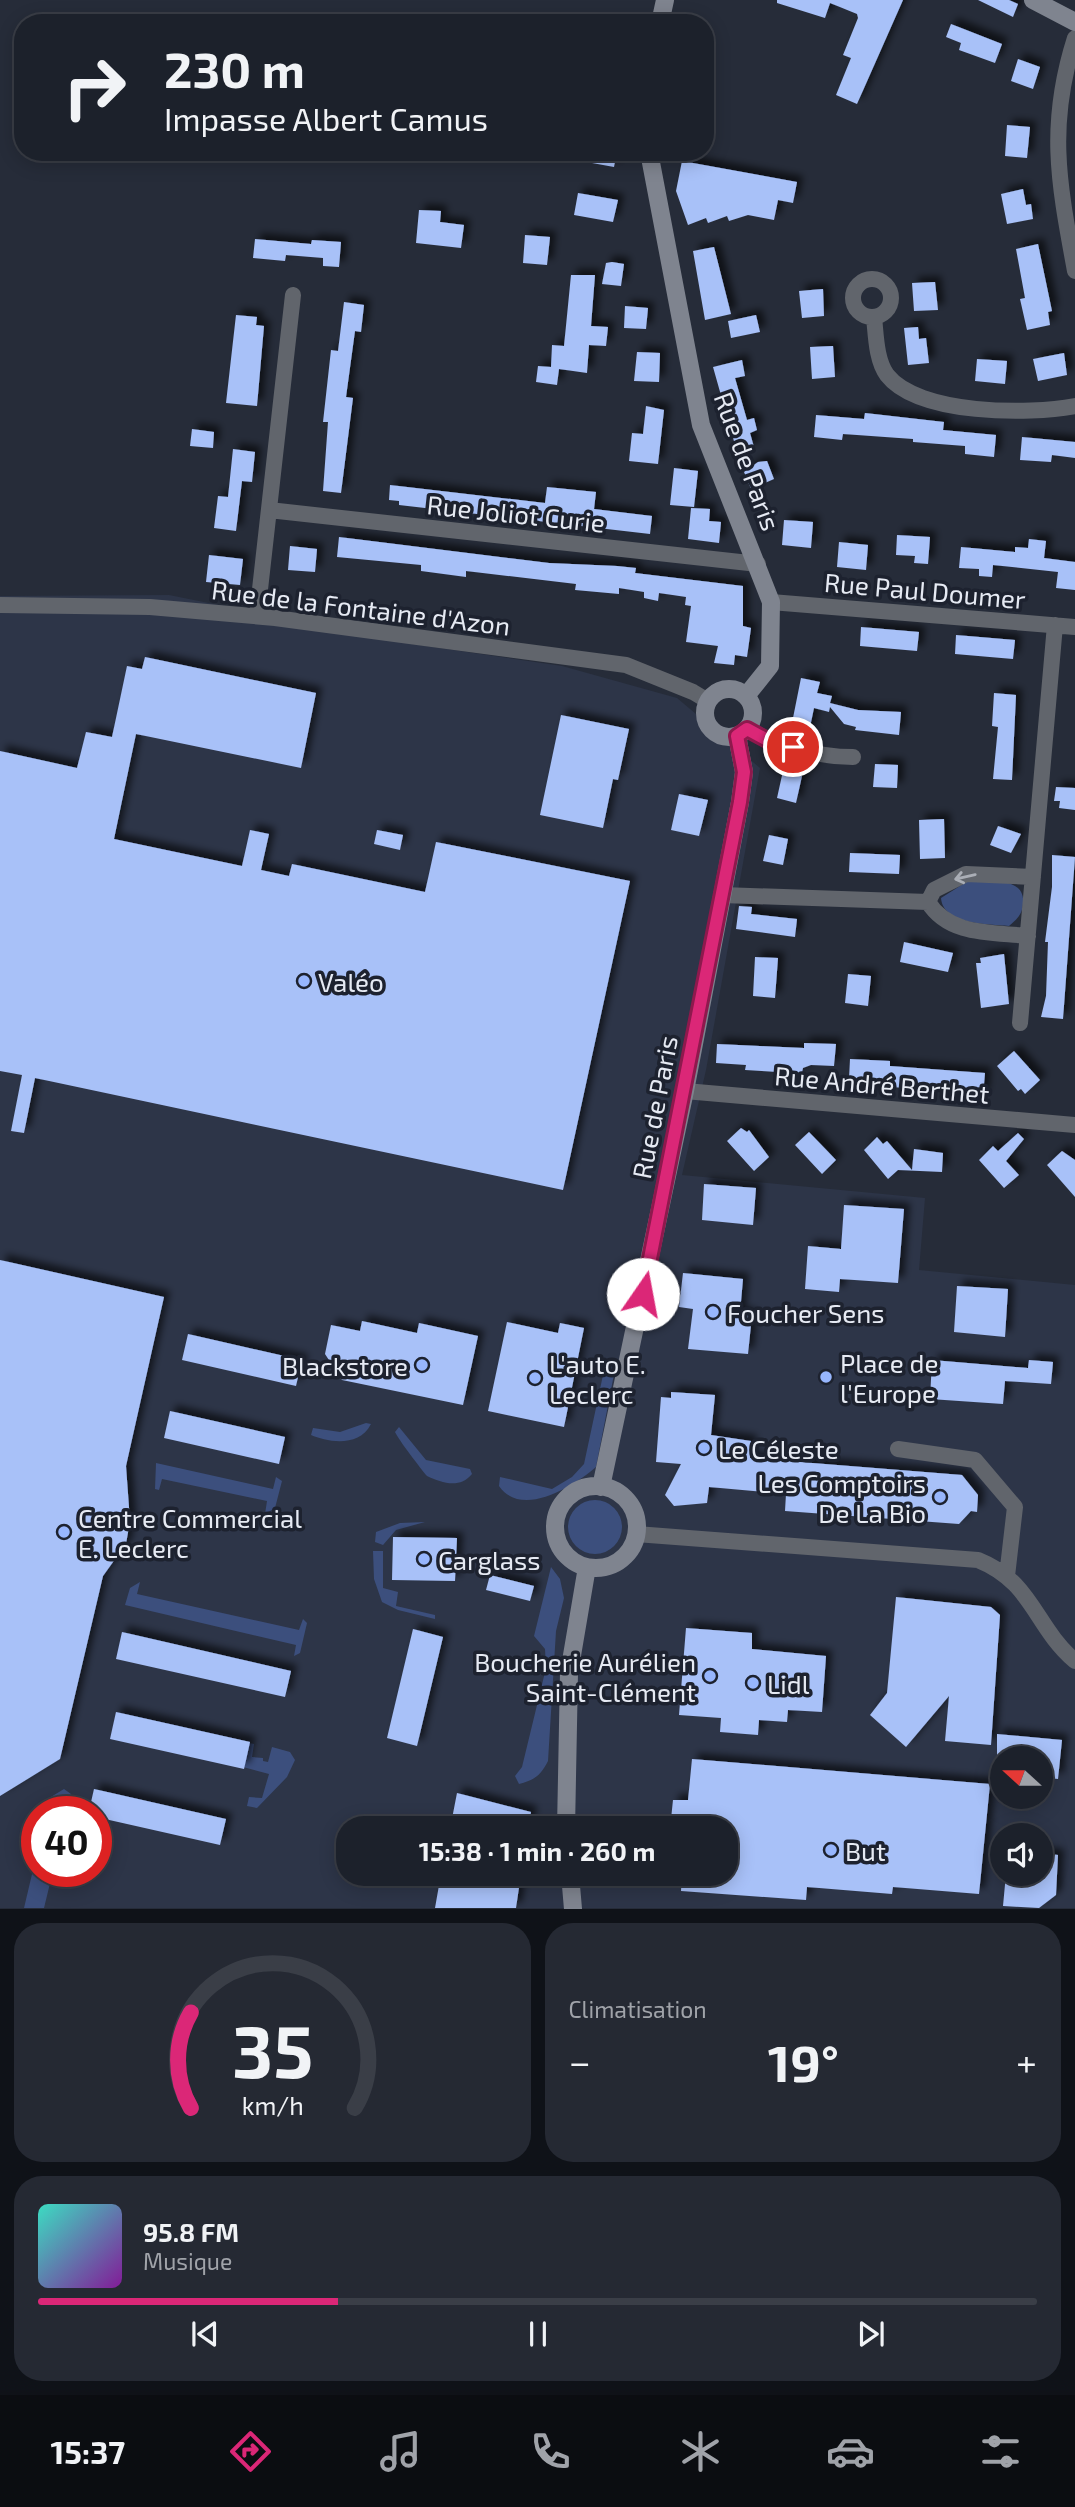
<!DOCTYPE html>
<html lang="fr">
<head>
<meta charset="utf-8">
<style>
  body { margin:0; font-family:"Exo 2",sans-serif; background:#252933; color:#f1f3f6; height:100vh; display:flex; flex-direction:column; font-size:26px; white-space:nowrap }
  * { box-sizing:border-box; margin:0 }
  p { font-size:23px; color:#a0a3a9 }
  .icon { flex:none; width:38px; height:38px; fill:none; stroke:currentColor; stroke-width:2; stroke-linecap:round; stroke-linejoin:round }
  .map { position:relative; height:1909px; overflow:hidden }
  .panel { display:flex; flex-direction:column; gap:14px; padding:14px; background:#0f1218; flex:1 }
  .panel>* { flex:none }
  .hud { position:absolute; left:14px; top:14px; width:700px; height:147px; border-radius:28px; box-shadow:0 4px 18px #0003,0 0 0 2px #3a3e47; background:#1c212b; color:#f1f3f6; overflow:hidden }
  .needle { width:46px; rotate:291deg }
  .buttons { position:absolute; left:990px; top:1746px; display:grid; gap:14px }
  .buttons a { display:grid; place-items:center; width:63px; height:63px; border-radius:50%; background:#1c212b; box-shadow:0 4px 18px #0003,0 0 0 2px #3a3e47; font-size:35px }
  .speed { position:absolute; left:21px; top:1796px; display:flex; gap:14px; font-size:35px; font-weight:700; text-align:center }
  .speed>* { display:grid; place-content:center; width:91px; height:91px; border-radius:50%; background:#1c212b; box-shadow:0 4px 18px #0003,0 0 0 2px #3a3e47; line-height:1 }
  .speed .limit { border:10px solid #d22; background:#fff; color:#111 }
  .pin { position:absolute; display:grid; place-items:center; width:60px; height:60px; color:#fff; margin:-30px; border:4px solid #fff; border-radius:50%; box-shadow:0 2px 7px #0007 }
  .me { position:absolute; width:77px; margin:-38px; rotate:12deg; stroke-linejoin:round; filter:drop-shadow(0 0 5px #0008) }
  .turn { display:flex; align-items:center; gap:24px; height:147px; padding:0 35px; font-size:32px }
  .turn .icon { width:91px; height:91px; stroke-width:2.5 }
  .turn b { display:block; font-size:49px; line-height:60px }
  .big { font-size:52px; font-weight:700; line-height:1.1 }
  .panel .tile { flex:1; display:flex; flex-direction:column; justify-content:center; gap:10px; min-width:0; padding:0 24px; border-radius:28px; background:#252933 }
  .panel .dial { align-items:center; gap:0 }
  .dial svg { height:182px; overflow:visible; fill:none; stroke:#3a3e47; stroke-width:7; stroke-linecap:round; text-anchor:middle }
  .dial text { fill:#f1f3f6; stroke:none }
  .song { display:flex; align-items:center; gap:21px }
  .cover { width:84px; height:84px; border-radius:10px; background:linear-gradient(135deg,hsl(170 70% 55%),hsl(290 70% 35%)) }
  .played { height:7px; border-radius:4px; background:linear-gradient(90deg,#db2777 30%,#3a3e47 30%) }
  .keys { display:flex; justify-content:space-around; direction:ltr }
  .heat { display:flex; justify-content:space-between; align-items:center; font-size:38px; direction:ltr }
  .panel .tiles { flex:1; display:grid; gap:14px; grid-template-columns:1fr 1fr }
  .tile:last-child { grid-column:span 2 }
  .trip { position:absolute; left:336px; top:1816px; width:402px; height:70px; border-radius:28px; background:#1c212b; box-shadow:0 4px 18px #0003,0 0 0 2px #3a3e47; font-weight:700; line-height:70px; text-align:center }
  .tab-bar { display:flex; height:112px; justify-content:space-around; align-items:center; background:#0b0d11; color:#a0a3a9 }
  .tab-bar .icon { width:49px; height:49px }
  .tab-bar .selected { color:#db2777 }
  .tab-bar b { font-size:32px; color:#f1f3f6 }
  .map>svg:first-child { display:block }
  .built { fill:#2d3548; fill-rule:evenodd }
  .green { fill:#3c4f7d }
  .building { fill:#a8c1f8; filter:url(#shadow) }
  .lines { fill:none; stroke-linecap:round; stroke-linejoin:round }
  .street { stroke:#61656c; stroke-width:16 }
  .secondary { stroke:#7f848f; stroke-width:18 }
  .oneway { stroke:#aaaeb6 }
  .route-casing { stroke:#8e194d; stroke-width:18 }
  .route { stroke:#db2777; stroke-width:12 }
  .poi-dot { fill:#97b6fd; stroke:#1d222f; stroke-width:2.5 }
  .labels { text-anchor:middle; dominant-baseline:central; stroke-width:7; stroke-linejoin:round; paint-order:stroke }
  .street-label { font-size:26px; fill:#e6eaf3; stroke:#1d222f }
  .poi-label { font-size:26px; fill:#e6eaf3; stroke:#1d222f; text-anchor:start }
</style>
</head>
<body>
<div class="map">
<svg width="1075" height="1909" viewBox="0 0 1075 1909">
  <defs>
    <filter id="shadow"><feDropShadow dx="6" dy="-6" stdDeviation="3.5" flood-color="#0009"/></filter>
  </defs>
  <rect width="100%" height="100%" fill="#262c39"/>
  <!-- built -->
  <path class="built" d="M169 595 412 644 562 666 677 698 760 768 706 1070 682 1175 925 1198 919 1270 1075 1285V1908H0V596ZM1003 1759H1041V1797H1003ZM37 1811H96V1871H37ZM348 1829H726V1874H348ZM1003 1836H1041V1874H1003Z"/>
  <!-- green -->
  <path class="green" d="M971 879C990 881 1026 877 1023 904 1022 915 1017 919 1009 926 989 924 943 925 941 898Z
    M606 1361 616 1364 596 1467C574 1486 522 1519 499 1486L500 1477 552 1489 572 1477 584 1464Z
    M366 1423 371 1424C359 1448 327 1442 311 1435L313 1428 340 1432Z
    M399 1427 426 1460 470 1469 472 1474C460 1489 442 1483 427 1476 421 1469 398 1439 395 1432Z
    M156 1463 273 1489 276 1477 282 1481 275 1508 265 1514 267 1501 162 1479 159 1490 155 1489Z
    M568 1527a27 27 0 1 1 54 0a27 27 0 1 1-54 0Z
    M425 1522 396 1530 383 1545 375 1542 376 1532 400 1523Z
    M373 1551H383V1588L398 1592 396 1606 435 1615V1619L398 1610 382 1602 374 1579Z
    M551 1567 560 1579 564 1598 556 1631 548 1761C541 1775 535 1780 519 1784L515 1776 522 1767 546 1668 545 1649 534 1636Z
    M140 1582 137 1594 299 1630 303 1619 307 1623 300 1653 294 1656 296 1645 125 1605 130 1588Z
    M249 1743 254 1744 252 1757 263 1758V1761L268 1762 272 1747 290 1752 295 1760 287 1777 257 1808 247 1806 249 1797 262 1798 269 1774 243 1767Z
    M64 1789 71 1794 67 1811H37V1816L34 1815 36 1806Z
    M37 1853V1871H53L44 1908H24Z"/>
  <!-- building -->
  <path class="building" d="M777 0H903L857 104 836 95 851 58 843 55 858 18 857 14 830 3 825 18 777 3Z
    M978 0H1009L1018 4 1013 17Z
    M951 24 1002 44 995 63 959 50 961 43 946 37Z
    M1018 59 1040 67 1033 89 1011 81Z
    M1007 125 1030 127 1027 158 1005 156Z
    M571 152H617L614 167 570 159Z
    M682 161 797 182 793 203 778 200 774 220 748 215 729 221 727 216 708 223 706 218 688 225 676 191Z
    M1023 189 1026 205 1031 204 1033 219 1007 224 1001 194Z
    M578 193 618 200 613 222 574 215Z
    M419 210 441 211 440 222 464 225 461 248 416 243Z
    M525 235 550 237 547 265 523 263Z
    M255 239 311 244 312 240 341 242 339 267 323 266V258L286 255 285 261 253 258Z
    M1038 244 1052 311 1048 312 1050 325 1027 330 1020 299 1025 298 1016 249Z
    M714 247 731 314 705 320 693 251Z
    M612 262 624 264 621 286 602 284 606 263Z
    M571 275H595L591 326 608 327 606 346 589 345 587 373 559 369 557 385 536 382 538 366 551 367 552 345 564 346Z
    M935 282 938 310 914 311 912 283Z
    M823 289 824 316 802 318 799 291Z
    M344 302 364 305 361 332 355 331 346 397 353 398 341 493 323 491 328 422H323L331 350 338 351Z
    M625 306 648 308 646 329 624 328Z
    M236 315 257 317 256 325 264 326 257 406 226 403Z
    M756 315 760 332 731 338 728 321Z
    M918 327 919 339 926 338 929 363 908 365 904 328Z
    M833 346 835 377 812 379 810 347Z
    M637 352 660 353 659 382 634 381Z
    M1064 353 1067 375 1038 381 1033 359Z
    M977 359 1007 361 1005 384 975 381Z
    M742 360 745 376 735 378 747 420 754 418 757 430 750 433 754 447 737 452 713 367Z
    M646 406 664 410 658 464 629 461 632 433 643 434Z
    M865 413 944 422 943 430 996 435 994 457 965 454V446L913 442V439L843 434 842 440 814 437 816 415 864 419Z
    M192 429 214 432 213 448 190 446Z
    M1022 437 1075 442V458L1052 455 1051 462 1020 460Z
    M233 449 255 452 252 482 242 481 236 531 214 528 218 496 228 497Z
    M767 461 774 479 751 489 744 472 758 462Z
    M674 468 698 471 694 507 670 505Z
    M390 485 545 503 547 487 596 492 594 509 652 516 650 534 399 505V501L389 500Z
    M691 508 710 509 709 521 721 522 719 543 688 539Z
    M784 520 813 522 811 548 782 545Z
    M897 535 930 537 928 564 914 563 915 556 896 555Z
    M339 537 549 563 617 566 636 568 635 573 743 586V626L751 628 747 657 735 655 734 665 714 663 718 646 686 642 691 606 685 605 686 597 659 593 658 601 644 598V592L619 588V594L575 590 576 584 466 571V577L421 571V565L337 557Z
    M1029 539 1046 541 1044 558 1075 562V590L1056 588 1058 572 993 565 992 577 979 576V569L959 568 961 547 1015 552V547L1028 548Z
    M839 542 868 545 866 570 837 567Z
    M290 546 317 549 315 572 288 570Z
    M209 555 243 559 240 585 206 582Z
    M861 627 919 632 917 651 860 646Z
    M956 635 1015 640 1013 659 955 654Z
    M145 657 316 693 301 768 136 734 114 839 242 866 250 830 269 834 261 870 289 876 292 864 425 892 436 842 630 881 563 1190 35 1078 24 1133 11 1131 22 1075 0 1071V751L77 768 86 732 112 737 127 666 142 669Z
    M801 678 820 682 817 693 832 696 830 703 858 710 901 712 899 735 855 730 856 727 844 724 830 707 829 712 814 708 809 732 791 728Z
    M994 693 1016 695 1012 780 993 779 998 727 992 726Z
    M561 715 629 729 618 780 613 779 603 828 540 815Z
    M875 764 898 765 897 788 873 787Z
    M783 771 802 776 796 803 777 798Z
    M1056 787 1075 788V810L1059 808 1060 801H1054Z
    M679 794 708 800 699 836 671 830Z
    M944 819 945 858 920 859 919 820Z
    M998 826 1021 834 1011 853 990 845Z
    M377 830 403 835 400 850 374 844Z
    M769 835 788 839 783 865 763 861Z
    M850 853 900 855 899 874 849 872Z
    M1052 855 1075 857 1063 1019 1041 1017 1046 996 1048 942H1045L1052 887Z
    M739 906 752 907 751 914 797 919 795 937 736 929Z
    M904 942 953 953 948 972 900 962Z
    M1004 954 1009 1004 981 1008 976 963H981L980 958Z
    M755 957 778 958 775 998 753 996Z
    M848 974 871 976 868 1006 845 1003Z
    M804 1043 836 1044 834 1066 811 1065 803 1068 802 1073 792 1072V1077L776 1075 777 1072 745 1070 746 1065 716 1063 717 1044 804 1048Z
    M1014 1051 1040 1080 1025 1094 1021 1089 1018 1091 997 1066Z
    M850 1059 890 1061V1066L985 1073 983 1096 893 1087V1081L849 1079Z
    M741 1128 747 1132 749 1130 769 1157 754 1171 727 1141Z
    M809 1132 836 1160 822 1174 795 1145Z
    M1018 1133 1024 1139 1006 1161 1019 1175 1004 1188 979 1160 993 1146 998 1151Z
    M877 1137 883 1144 887 1141 912 1170 914 1149 943 1153 942 1172 898 1170 888 1179 864 1150Z
    M1062 1151 1075 1160V1197L1047 1165Z
    M704 1184 756 1188 753 1225 702 1220Z
    M844 1205 904 1209 898 1283 840 1279 839 1292 805 1289 808 1246 841 1249Z
    M0 1260 164 1297 126 1466 130 1521 126 1544 103 1576 60 1759 0 1796Z
    M683 1273 743 1279 740 1313 752 1315 748 1354 688 1349 693 1309 679 1307Z
    M957 1286 1008 1289 1005 1337 954 1332Z
    M362 1321 417 1333 419 1323 478 1336 463 1405 342 1380 325 1354 331 1325 360 1331Z
    M507 1322 558 1333 560 1323 584 1328 564 1427 488 1411Z
    M188 1334 302 1360 296 1386 182 1360Z
    M932 1360 1028 1368 1029 1360 1053 1362 1051 1384 1005 1381 1003 1404 930 1399Z
    M671 1392 715 1395 711 1435 751 1441 750 1458 962 1475 978 1495 977 1512 971 1511 959 1524 785 1511 786 1494 709 1487 707 1503 674 1506 665 1495 681 1464 656 1462 661 1397 671 1398Z
    M170 1411 285 1437 279 1464 164 1438Z
    M393 1537 457 1538 455 1581 392 1580Z
    M490 1575 534 1586 530 1601 486 1590Z
    M896 1597 991 1607 1000 1615 991 1745 945 1741 949 1696 906 1747 870 1715 887 1693Z
    M686 1628 752 1633V1649L826 1656 822 1712 788 1710 787 1722 759 1720 758 1735 720 1732 721 1718 679 1715Z
    M413 1629 443 1637 417 1746 387 1738Z
    M122 1632 291 1671 285 1697 116 1659Z
    M116 1712 250 1742 244 1769 110 1739Z
    M997 1734 1062 1740 1058 1779 1041 1777V1759H997Z
    M692 1759 990 1784 979 1894 893 1887 892 1894 807 1887 806 1900 681 1891 682 1874H726V1829H670L673 1800H688Z
    M94 1789 226 1819 220 1845 96 1817V1811H89Z
    M457 1793 531 1812 528 1829H450Z
    M1041 1853 1058 1855 1056 1895 1039 1908 1003 1906 1006 1874H1041Z
    M441 1874H521L516 1908H435Z"/>
  <g class="lines">
    <!-- street -->
    <path class="street" d="M1075 38C1047 126 1059 184 1075 271
      M853 298a19 19 0 1 1 38 0a19 19 0 1 1-38 0Z
      M874 317C876 335 876 360 887 375 918 415 1030 415 1075 406
      M269 510 758 564
      M771 602 1075 627
      M0 605 150 607 275 618 626 665 693 692 708 701
      M257 616 293 295
      M747 729C778 746 817 757 853 757
      M722 895 928 902
      M1028 936C992 932 949 936 928 902L934 890 966 874 1033 877
      M1020 1023 1055 625
      M685 1091 1075 1125
      M898 1449 975 1460 1015 1507 1007 1576
      M636 1534 978 1560C1033 1582 1034 1626 1075 1661"/>
    <!-- secondary -->
    <path class="secondary" d="M1033 0 1075 22
      M660 23 665 0
      M649 152 701 425 771 602 770 666 746 696
      M705 713a24 24 0 1 1 48 0a24 24 0 1 1-48 0Z
      M555 1527a41 41 0 1 1 82 0a41 41 0 1 1-82 0Z
      M601 1487 685 1091 740 802 744 772 737 736
      M566 1829 569 1673 587 1567
      M570 1874 573 1909"/>
  </g>
  <!-- one-way arrows -->
  <defs><path id="oneway-shaft" d="M-6 0H5M1.5-3L5.5 0L1.5 3" fill="none" stroke-width="1.6" stroke-linecap="round" stroke-linejoin="round" transform="scale(1.75)"/></defs>
  <use class="oneway" href="#oneway-shaft" transform="translate(965 877) rotate(167)"/>
  <g class="lines">
    <defs>
      <path id="route" d="M643 1294 740 802 744 772 737 736 747 729 771 742 793 747"/>
    </defs>
    <!-- route casing -->
    <use href="#route" class="route-casing"/>
    <!-- route -->
    <use href="#route" class="route"/>
  </g>
  <!-- markers -->
  <g class="poi-dot">
    <circle cx="304" cy="981" r="7"/>
    <circle cx="713" cy="1312" r="7"/>
    <circle cx="422" cy="1365" r="7"/>
    <circle cx="826" cy="1377" r="7"/>
    <circle cx="535" cy="1378" r="7"/>
    <circle cx="704" cy="1448" r="7"/>
    <circle cx="940" cy="1497" r="7"/>
    <circle cx="64" cy="1532" r="7"/>
    <circle cx="424" cy="1559" r="7"/>
    <circle cx="710" cy="1676" r="7"/>
    <circle cx="753" cy="1683" r="7"/>
    <circle cx="831" cy="1850" r="7"/>
  </g>
  <g class="labels">
    <!-- street labels -->
    <g class="street-label">
      <text transform="translate(748 461) rotate(70)">Rue de Paris</text>
      <text transform="translate(516 513) rotate(6)">Rue Joliot Curie</text>
      <text transform="translate(925 590) rotate(5)">Rue Paul Doumer</text>
      <text transform="translate(361 607) rotate(7)">Rue de la Fontaine d'Azon</text>
      <text transform="translate(882 1084) rotate(5)">Rue André Berthet</text>
      <text transform="translate(654 1107) rotate(-79)">Rue de Paris</text>
    </g>
    <!-- poi labels -->
    <g class="poi-label">
      <text x="318" y="981">Valéo</text>
      <text x="727" y="1312">Foucher Sens</text>
      <text x="840" y="1362">Place de<tspan x="840" dy="30">l'Europe</tspan></text>
      <text x="549" y="1363">L'auto E.<tspan x="549" dy="30">Leclerc</tspan></text>
      <text x="408" y="1365" text-anchor="end">Blackstore</text>
      <text x="718" y="1448">Le Céleste</text>
      <text x="926" y="1482" text-anchor="end">Les Comptoirs<tspan x="926" dy="30">De La Bio</tspan></text>
      <text x="78" y="1517">Centre Commercial<tspan x="78" dy="30">E. Leclerc</tspan></text>
      <text x="438" y="1559">Carglass</text>
      <text x="696" y="1661" text-anchor="end">Boucherie Aurélien<tspan x="696" dy="30">Saint-Clément</tspan></text>
      <text x="767" y="1683">Lidl</text>
      <text x="845" y="1850">But</text>
    </g>
  </g>
</svg>
<div class="buttons">
<a><svg class="needle" viewBox="-14 -14 28 28"><path d="M0-13l5 13h-10z" fill="#e53935"/><path d="M0 13l5-13h-10z" fill="#a0a3a9"/></svg></a>
<a><svg class="icon" aria-label="sound" viewBox="0 0 24 24"><path d="M4 9h4l5-4v14l-5-4H4zM17 9q2 3 0 6"/></svg></a>
</div>
<div class="speed"><div class="limit">40</div></div>
<div class="pin" style="left:793px;top:747px;background:#d93025"><svg class="icon" aria-label="arrive" viewBox="0 0 24 24"><path d="M6 21V4h12l-3 4 3 4H6"/></svg></div>
<svg class="me" style="left:643px;top:1294px" viewBox="-20 -20 40 40"><circle r="19" fill="#fff"/><path d="M0-13L10 11 0 6-10 11z" fill="#db2777"/></svg>
<div class="trip">15:38 · 1 min · 260 m</div>
<div class="hud">
<div class="turn"><svg class="icon" aria-label="right" viewBox="0 0 24 24"><path d="M7 20v-9h11M14 6l5 5-5 5"/></svg><div><b>230 m</b>Impasse Albert Camus</div></div>
</div>
</div>
<section class="panel">
<div class="tiles">
<div class="tile dial"><svg viewBox="0 0 100 80">
<path d="M14 69A42 42 0 1 1 86 69"/>
<path d="M14 69A42 42 0 0 1 14 27" stroke="#db2777"/>
<text x="50" y="56" font-size="32" font-weight="700">35</text>
<text x="50" y="72" font-size="11">km/h</text>
</svg></div>
<div class="tile"><p>Climatisation</p>
<div class="heat"><a>−</a><b class="big">19°</b><a>+</a></div>
</div>
<div class="tile">
<div class="song"><i class="cover"></i><div><b>95.8 FM</b><p>Musique</p></div></div>
<div class="played"></div>
<div class="keys"><svg class="icon" aria-label="previous" viewBox="0 0 24 24"><path d="M18 5L8 12l10 7zM5 5v14"/></svg><svg class="icon" aria-label="pause" viewBox="0 0 24 24"><path d="M8 5v14M16 5v14"/></svg><svg class="icon" aria-label="next" viewBox="0 0 24 24"><path d="M6 5l10 7-10 7zM19 5v14"/></svg></div>
</div>
</div>
</section>
<nav class="tab-bar">
<b>15:37</b>
<svg class="icon selected" aria-label="directions" viewBox="0 0 24 24"><path d="M12 3l9 9-9 9-9-9zM9 14v-3h6M13 9l2 2-2 2"/></svg>
<svg class="icon" aria-label="music" viewBox="0 0 24 24"><path d="M9 18V5l10-2v13"/><circle cx="6" cy="18" r="3"/><circle cx="16" cy="16" r="3"/></svg>
<svg class="icon" aria-label="phone" viewBox="0 0 24 24"><path d="M5 4h4l2 5-3 2q2 4 5 5l2-3 5 2v4C11 20 4 13 5 4z"/></svg>
<svg class="icon" aria-label="climate" viewBox="0 0 24 24"><path d="M12 3v18M4 7l16 10M4 17L20 7"/></svg>
<svg class="icon" aria-label="car" viewBox="0 0 24 24"><path d="M5 17H2v-5l4-1 3-4h7l3 4 3 1v5h-3M9 17h6M6 11h13"/><circle cx="7" cy="17" r="2"/><circle cx="17" cy="17" r="2"/></svg>
<svg class="icon" aria-label="filters" viewBox="0 0 24 24"><path d="M4 7h16M4 17h16"/><circle cx="9" cy="7" r="2"/><circle cx="15" cy="17" r="2"/></svg>
</nav>
</body>
</html>
